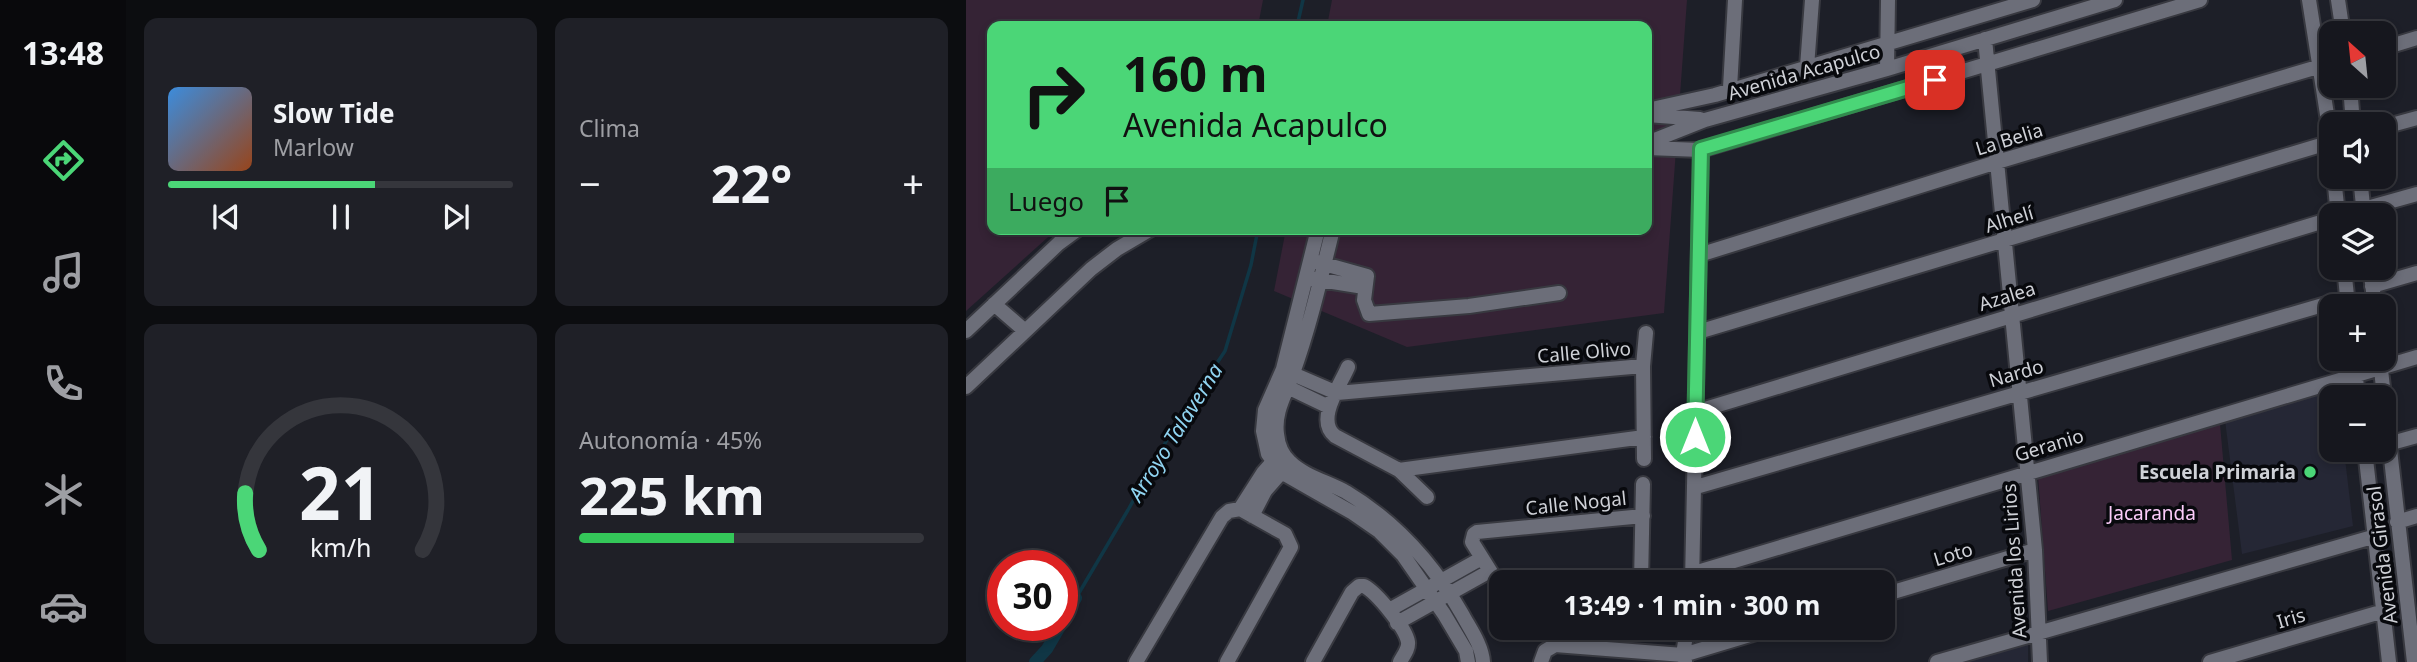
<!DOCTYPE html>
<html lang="es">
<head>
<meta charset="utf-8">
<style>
  body { margin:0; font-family:"Noto Sans",sans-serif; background:#1f2027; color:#f1f3f6; height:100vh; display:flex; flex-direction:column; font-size:26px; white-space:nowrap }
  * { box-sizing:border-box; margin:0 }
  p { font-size:23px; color:#9e9fa4 }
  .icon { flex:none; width:38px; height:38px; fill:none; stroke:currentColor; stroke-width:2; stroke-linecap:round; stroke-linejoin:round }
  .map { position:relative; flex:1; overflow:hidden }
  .sheet { display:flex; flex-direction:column; gap:18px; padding:18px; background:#0c0d10; width:840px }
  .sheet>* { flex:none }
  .banner { position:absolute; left:21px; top:21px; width:665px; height:214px; border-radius:14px; box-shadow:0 4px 10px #0003,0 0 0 2px #35363c; background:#4bd677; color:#111; overflow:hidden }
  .needle { width:46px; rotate:333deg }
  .controls { position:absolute; left:1353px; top:21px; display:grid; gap:14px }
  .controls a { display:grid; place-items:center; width:77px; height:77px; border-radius:14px; background:#16171e; box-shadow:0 4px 10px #0003,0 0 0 2px #35363c; font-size:35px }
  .speed { position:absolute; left:21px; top:550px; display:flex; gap:14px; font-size:35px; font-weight:700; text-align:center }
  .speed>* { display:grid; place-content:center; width:91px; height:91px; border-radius:50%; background:#16171e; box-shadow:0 4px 10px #0003,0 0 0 2px #35363c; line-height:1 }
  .speed .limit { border:10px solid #d22; background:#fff; color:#111 }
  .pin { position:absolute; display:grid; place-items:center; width:60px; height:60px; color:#fff; margin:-30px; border-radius:14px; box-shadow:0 4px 10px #0006 }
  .me { position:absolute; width:77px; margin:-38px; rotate:0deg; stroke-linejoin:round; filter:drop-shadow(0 0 5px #0008) }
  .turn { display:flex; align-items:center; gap:24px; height:147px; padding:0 21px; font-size:32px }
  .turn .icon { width:91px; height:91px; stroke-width:2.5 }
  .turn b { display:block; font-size:49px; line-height:60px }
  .then { display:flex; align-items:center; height:66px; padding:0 21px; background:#0003; gap:14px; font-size:26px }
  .big { font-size:52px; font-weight:700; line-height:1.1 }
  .sheet .card { flex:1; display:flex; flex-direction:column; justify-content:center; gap:10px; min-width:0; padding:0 24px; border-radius:14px; background:#1f2027 }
  .sheet .dial { align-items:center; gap:0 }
  .dial svg { height:182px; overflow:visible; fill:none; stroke:#35363c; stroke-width:7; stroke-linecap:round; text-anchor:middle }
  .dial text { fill:#f1f3f6; stroke:none }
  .song { display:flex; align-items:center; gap:21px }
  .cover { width:84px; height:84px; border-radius:10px; background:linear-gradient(135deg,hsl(210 70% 55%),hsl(20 70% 35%)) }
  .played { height:7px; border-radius:4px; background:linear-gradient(90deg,#4bd677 60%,#35363c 60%) }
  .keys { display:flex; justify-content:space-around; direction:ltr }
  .heat { display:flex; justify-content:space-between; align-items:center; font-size:38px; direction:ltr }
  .charge { height:10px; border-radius:5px; background:linear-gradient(90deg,#34c759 45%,#35363c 0) }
  .sheet .tiles { flex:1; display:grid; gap:18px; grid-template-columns:repeat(2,1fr) }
  .trip { position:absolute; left:523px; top:570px; width:406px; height:70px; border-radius:14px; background:#16171e; box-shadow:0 4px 10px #0003,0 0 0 2px #35363c; font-weight:700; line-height:70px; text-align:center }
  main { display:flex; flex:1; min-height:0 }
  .tabs { display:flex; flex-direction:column; width:126px; justify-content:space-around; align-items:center; background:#09090c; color:#9e9fa4 }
  .tabs .icon { width:49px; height:49px }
  .tabs .selected { color:#4bd677 }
  .tabs b { font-size:32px; color:#f1f3f6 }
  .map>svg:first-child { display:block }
  .built { fill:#252735 }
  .green { fill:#352335 }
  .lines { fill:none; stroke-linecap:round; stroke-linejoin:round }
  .stream { stroke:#103645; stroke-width:3.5 }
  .canal { stroke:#103645; stroke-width:12 }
  .minor-casing { stroke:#383940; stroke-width:18 }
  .minor { stroke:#6c6e79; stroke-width:14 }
  .route-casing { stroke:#318b4d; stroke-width:18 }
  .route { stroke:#4bd677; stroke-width:12 }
  .poi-dot { fill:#4bd677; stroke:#08090d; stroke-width:2.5 }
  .labels { text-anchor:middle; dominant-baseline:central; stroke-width:7; stroke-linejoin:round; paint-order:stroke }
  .street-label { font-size:19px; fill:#cfd1d7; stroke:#08090d }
  .poi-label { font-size:19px; font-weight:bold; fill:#cfd1d7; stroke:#08090d; text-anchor:end }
  .park-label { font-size:19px; fill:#fcccfa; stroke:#08090d }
  .water-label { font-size:21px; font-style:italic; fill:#90d4f1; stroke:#08090d }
</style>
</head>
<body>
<main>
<nav class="tabs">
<b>13:48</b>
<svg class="icon selected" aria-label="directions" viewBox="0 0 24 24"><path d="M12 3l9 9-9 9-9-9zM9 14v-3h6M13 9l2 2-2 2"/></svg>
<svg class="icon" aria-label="music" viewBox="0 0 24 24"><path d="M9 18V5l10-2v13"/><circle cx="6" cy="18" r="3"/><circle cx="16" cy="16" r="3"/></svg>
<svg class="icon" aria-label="phone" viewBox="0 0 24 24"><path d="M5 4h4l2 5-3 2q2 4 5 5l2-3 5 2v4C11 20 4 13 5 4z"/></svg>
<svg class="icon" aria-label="climate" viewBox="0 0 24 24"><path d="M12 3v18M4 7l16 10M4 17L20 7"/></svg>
<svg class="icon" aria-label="car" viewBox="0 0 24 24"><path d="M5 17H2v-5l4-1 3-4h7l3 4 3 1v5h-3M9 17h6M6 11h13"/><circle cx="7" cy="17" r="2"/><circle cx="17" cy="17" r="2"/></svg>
</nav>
<section class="sheet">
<div class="tiles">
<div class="card">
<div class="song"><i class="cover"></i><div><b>Slow Tide</b><p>Marlow</p></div></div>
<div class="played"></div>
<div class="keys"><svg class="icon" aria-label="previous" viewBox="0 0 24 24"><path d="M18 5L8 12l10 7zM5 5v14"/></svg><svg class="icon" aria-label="pause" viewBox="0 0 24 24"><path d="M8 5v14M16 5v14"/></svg><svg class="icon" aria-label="next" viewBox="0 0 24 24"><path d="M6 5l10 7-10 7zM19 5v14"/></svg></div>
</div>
<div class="card"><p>Clima</p>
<div class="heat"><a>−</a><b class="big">22°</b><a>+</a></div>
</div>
<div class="card dial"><svg viewBox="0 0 100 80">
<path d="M14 69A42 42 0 1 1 86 69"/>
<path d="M14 69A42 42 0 0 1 8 44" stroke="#4bd677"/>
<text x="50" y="56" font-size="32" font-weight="700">21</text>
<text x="50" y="72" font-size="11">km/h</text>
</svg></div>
<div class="card"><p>Autonomía · 45%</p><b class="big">225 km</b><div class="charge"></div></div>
</div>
</section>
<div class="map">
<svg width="1451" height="662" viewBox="0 0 1451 662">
  <rect width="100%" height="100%" fill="#1d1f28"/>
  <!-- built -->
  <path class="built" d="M1371 387 1372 397H1365V450H1378L1387 526 1276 554 1259 420Z
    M1062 643V662H1002Z"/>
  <!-- green -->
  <path class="green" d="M0 0H297L292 26H26V229H91L0 311Z
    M366 0H721L698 313 441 347 308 291 320 229H681V26H361Z
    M1254 424 1266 560 1082 611 1072 476Z"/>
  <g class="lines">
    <!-- stream -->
    <path class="stream" d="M331 26 337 0
      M110 598 162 510 207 429 259 351 285 265 292 229"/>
    <!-- canal -->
    <path class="canal" d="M96 622 110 598
      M69 662 81 649 95 625"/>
    <defs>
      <path id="minor" d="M1343 0 1365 140
        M1372 0 1377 33
        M1019 39 1069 550 1074 662
        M1418 48 1451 38
        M841 67 846 0
        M921 69 922 0
        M1384 86 1387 124
        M764 88 769 0
        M681 110 749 95 1067 0
        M681 115 734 119
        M1418 127 1451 118
        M681 143 739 120 921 69 1149 0
        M681 148 735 150 1234 0
        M1368 177 1372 215
        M1394 177 1398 215
        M1376 215 1451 194
        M352 229 317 369 299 410 297 431 302 454 315 472 387 513 413 531 437 555 478 614 500 651 502 662
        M367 229C355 277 344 326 327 373 320 394 308 411 311 434 312 444 316 455 324 462 338 476 362 482 380 492 430 522 467 563 496 614 504 629 516 645 517 662
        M733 255 1031 162 1365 63
        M351 262 401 276 398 300 403 314 503 306 593 293
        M1378 268 1382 305
        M1404 268 1409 306
        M348 279 398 287
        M1406 286 1451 273
        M28 304 58 330
        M0 331 93 243 112 229
        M732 332 1365 142
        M1388 359 1392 397
        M1414 361 1448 662
        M382 367C374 386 349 420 369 436L433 470 461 497
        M320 371 371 393 677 366
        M315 384 363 407
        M0 387 125 269 151 249 185 229
        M729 412 1365 219
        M1422 444 1451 436
        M1399 450 1423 662
        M678 459 677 366 680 333
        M433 470 678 437
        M730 487 1381 298
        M274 509 297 473 312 456
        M286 516 299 491 321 466
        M1431 522 1451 516
        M728 573 1451 357
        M675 583 677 484
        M726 583 735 150
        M536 590 506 542 508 534 511 532 677 516
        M917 595 1069 550
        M423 610 516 558
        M431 623 524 571
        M719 661 717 655 721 628
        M170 662 256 517 263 511 274 509 319 534 325 547 261 662
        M347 662 386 592 393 586H398C410 592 440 628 442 642 443 649 437 656 434 662
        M575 662 579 651 589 645 717 655 807 628
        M971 662 1410 536
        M1244 662 1418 611"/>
    </defs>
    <!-- minor casing -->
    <use href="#minor" class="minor-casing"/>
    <!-- minor -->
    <use href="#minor" class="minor"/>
  </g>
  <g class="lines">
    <defs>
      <path id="route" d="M729 437 735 149 969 80"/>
    </defs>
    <!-- route casing -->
    <use href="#route" class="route-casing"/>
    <!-- route -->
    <use href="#route" class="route"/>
  </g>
  <!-- markers -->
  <circle class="poi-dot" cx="1344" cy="472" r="7"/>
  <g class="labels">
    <!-- street labels -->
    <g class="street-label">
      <text transform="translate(838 72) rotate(-16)">Avenida Acapulco</text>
      <text transform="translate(1043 139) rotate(-17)">La Belia</text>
      <text transform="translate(1043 219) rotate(-17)">Alhelí</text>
      <text transform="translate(1041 296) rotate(-17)">Azalea</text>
      <text transform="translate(618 352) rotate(-5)">Calle Olivo</text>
      <text transform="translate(1050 373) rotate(-16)">Nardo</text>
      <text transform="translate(1083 445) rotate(-17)">Geranio</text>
      <text transform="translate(610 503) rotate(-6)">Calle Nogal</text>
      <text transform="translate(987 554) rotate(-17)">Loto</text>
      <text transform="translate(1416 555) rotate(-97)">Avenida Girasol</text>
      <text transform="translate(1048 561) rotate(-94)">Avenida los Lirios</text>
      <text transform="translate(1325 618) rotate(-16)">Iris</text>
    </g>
    <!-- poi labels -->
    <g class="poi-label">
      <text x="1330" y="472">Escuela Primaria</text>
    </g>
    <!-- park labels -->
    <g class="park-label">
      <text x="1186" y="513">Jacaranda</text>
    </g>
    <!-- water labels -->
    <g class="water-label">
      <text transform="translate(209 432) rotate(-58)">Arroyo Talaverna</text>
    </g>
  </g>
</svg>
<div class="controls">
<a><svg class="needle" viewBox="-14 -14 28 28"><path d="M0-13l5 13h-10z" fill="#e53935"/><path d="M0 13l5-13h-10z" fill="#9e9fa4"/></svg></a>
<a><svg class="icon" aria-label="sound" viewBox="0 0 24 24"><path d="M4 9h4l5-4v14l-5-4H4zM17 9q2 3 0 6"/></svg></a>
<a><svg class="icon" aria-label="layers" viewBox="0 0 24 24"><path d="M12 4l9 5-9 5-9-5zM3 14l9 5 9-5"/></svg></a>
<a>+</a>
<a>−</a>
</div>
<div class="speed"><div class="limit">30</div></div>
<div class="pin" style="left:969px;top:80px;background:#d93025"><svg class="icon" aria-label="arrive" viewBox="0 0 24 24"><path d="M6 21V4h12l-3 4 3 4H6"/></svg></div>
<svg class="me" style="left:729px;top:437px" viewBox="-20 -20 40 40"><circle r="17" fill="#4bd677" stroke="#fff" stroke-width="3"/><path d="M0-11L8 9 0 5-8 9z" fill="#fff"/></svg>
<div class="trip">13:49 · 1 min · 300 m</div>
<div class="banner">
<div class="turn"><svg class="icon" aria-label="right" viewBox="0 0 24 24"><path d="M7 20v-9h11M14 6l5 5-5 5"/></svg><div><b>160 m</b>Avenida Acapulco</div></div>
<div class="then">Luego<svg class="icon" aria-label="arrive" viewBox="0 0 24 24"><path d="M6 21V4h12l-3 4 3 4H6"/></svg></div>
</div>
</div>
</main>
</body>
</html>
